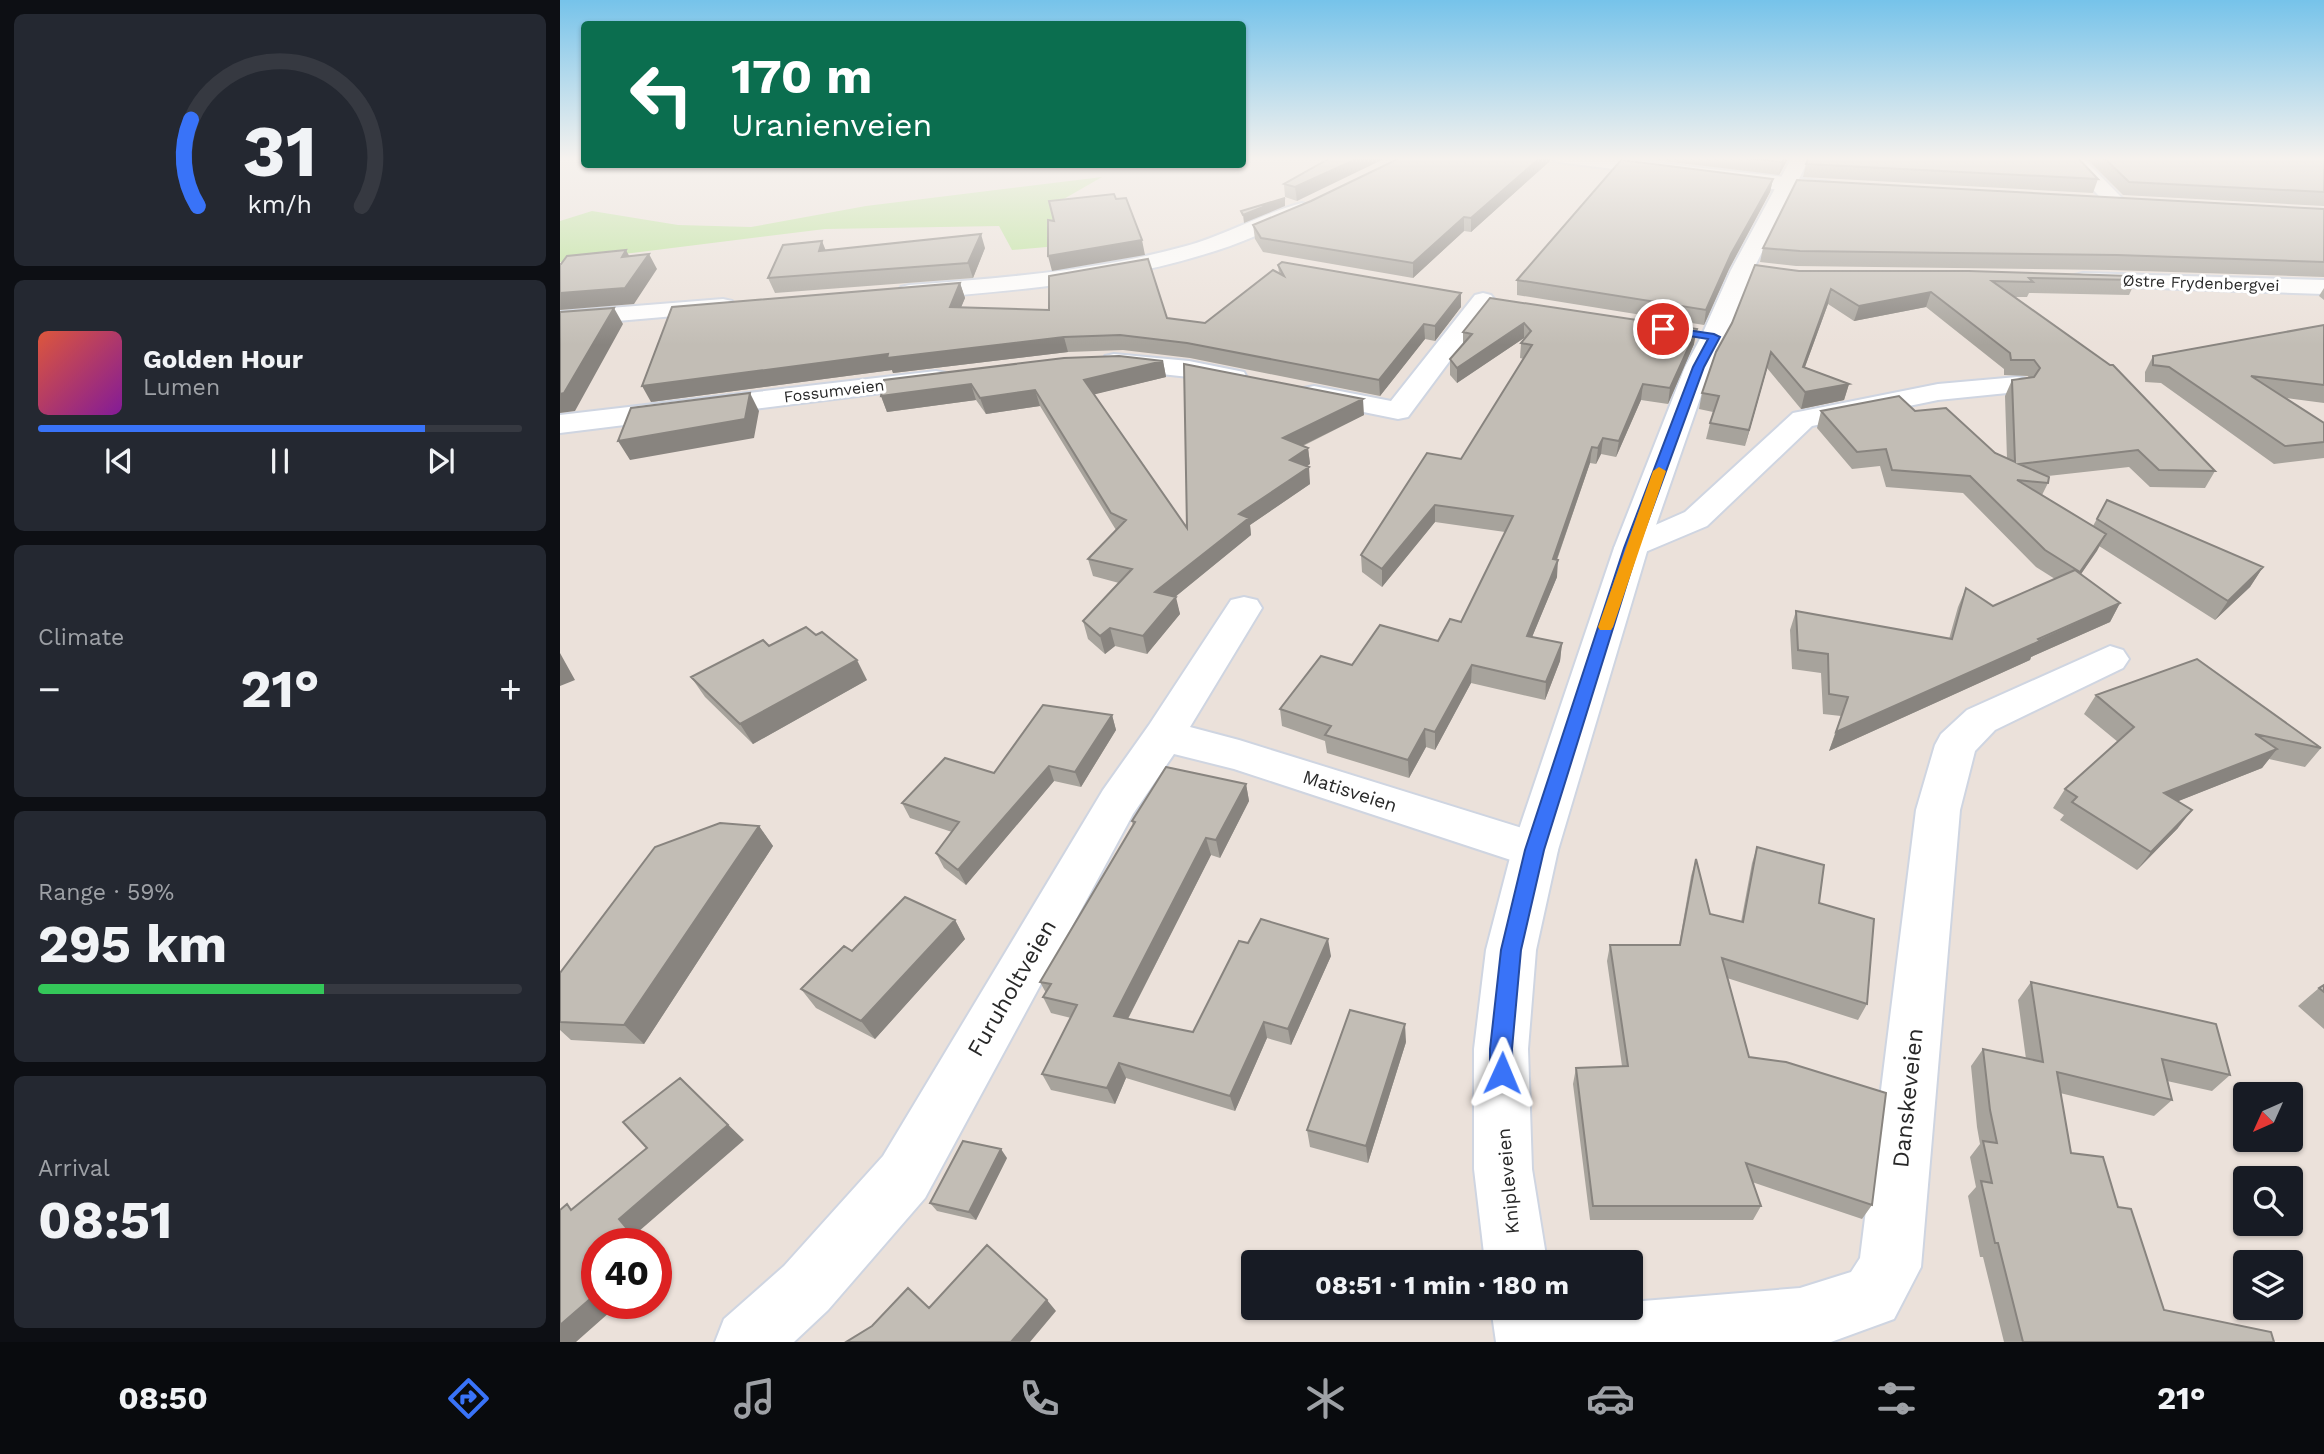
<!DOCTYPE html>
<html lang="en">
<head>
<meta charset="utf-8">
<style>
  body { margin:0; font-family:"Work Sans",sans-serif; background:#242831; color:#f1f3f6; height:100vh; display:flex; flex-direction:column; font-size:26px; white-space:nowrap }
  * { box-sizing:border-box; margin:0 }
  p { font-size:23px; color:#9ea1a6 }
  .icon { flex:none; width:38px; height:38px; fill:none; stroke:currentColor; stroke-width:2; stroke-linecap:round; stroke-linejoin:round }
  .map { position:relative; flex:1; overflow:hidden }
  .sheet { display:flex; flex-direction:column; gap:14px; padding:14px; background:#0d0f14; width:560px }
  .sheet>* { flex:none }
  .banner { position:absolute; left:21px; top:21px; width:665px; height:147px; border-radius:7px; box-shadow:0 2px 5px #0004; background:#0b6e4f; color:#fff; overflow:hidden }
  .needle { width:46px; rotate:225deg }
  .controls { position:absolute; left:1673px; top:1082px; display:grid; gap:14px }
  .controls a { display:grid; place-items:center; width:70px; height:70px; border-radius:7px; background:#171b24; box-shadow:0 2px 5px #0004; font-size:35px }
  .speed { position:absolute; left:21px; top:1228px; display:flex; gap:14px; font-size:35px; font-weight:700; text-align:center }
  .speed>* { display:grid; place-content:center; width:91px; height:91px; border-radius:50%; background:#171b24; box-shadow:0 2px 5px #0004; line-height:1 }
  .speed .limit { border:10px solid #d22; background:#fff; color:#111 }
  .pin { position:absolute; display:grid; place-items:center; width:60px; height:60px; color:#fff; margin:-30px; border:4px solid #fff; border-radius:50%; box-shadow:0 2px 7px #0007 }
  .me { position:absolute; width:77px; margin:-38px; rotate:1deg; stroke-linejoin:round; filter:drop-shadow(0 0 5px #0008) }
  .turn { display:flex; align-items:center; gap:24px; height:147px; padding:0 35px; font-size:32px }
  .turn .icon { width:91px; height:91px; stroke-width:2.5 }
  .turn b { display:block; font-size:49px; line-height:60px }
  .big { font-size:52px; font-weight:700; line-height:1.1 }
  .sheet .card { flex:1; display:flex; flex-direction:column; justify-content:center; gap:10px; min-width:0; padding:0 24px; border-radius:10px; background:#242831 }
  .sheet .dial { align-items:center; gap:0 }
  .dial svg { height:182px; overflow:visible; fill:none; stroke:#363941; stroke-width:7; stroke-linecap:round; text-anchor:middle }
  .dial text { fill:#f1f3f6; stroke:none }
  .song { display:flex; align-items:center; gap:21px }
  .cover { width:84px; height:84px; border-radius:10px; background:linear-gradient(135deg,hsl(10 70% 55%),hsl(290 70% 35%)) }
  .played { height:7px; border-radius:4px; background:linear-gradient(90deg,#3973f8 80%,#363941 80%) }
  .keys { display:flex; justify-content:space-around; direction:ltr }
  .heat { display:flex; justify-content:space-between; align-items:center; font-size:38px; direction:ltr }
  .charge { height:10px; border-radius:5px; background:linear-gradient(90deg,#34c759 59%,#363941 0) }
  .trip { position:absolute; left:681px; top:1250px; width:402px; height:70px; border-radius:7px; background:#171b24; box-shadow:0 2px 5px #0004; font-weight:700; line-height:70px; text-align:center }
  .dock { display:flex; height:112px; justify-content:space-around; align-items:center; background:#090b0e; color:#9ea1a6 }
  .dock .icon { width:49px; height:49px }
  .dock .selected { color:#3973f8 }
  .dock b { font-size:32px; color:#f1f3f6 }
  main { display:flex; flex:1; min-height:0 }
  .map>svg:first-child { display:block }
  .green { fill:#b8e296 }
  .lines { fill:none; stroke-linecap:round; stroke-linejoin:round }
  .street-casing { stroke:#cfd5e1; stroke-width:4 }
  .secondary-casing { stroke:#cfd5e1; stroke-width:4 }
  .street { fill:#fff; fill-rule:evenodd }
  .secondary { fill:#fff; fill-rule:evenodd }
  .wall { fill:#a7a39c }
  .shaded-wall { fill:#88847f }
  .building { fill:#c2bdb5; stroke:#88847f; stroke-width:2 }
  .route { fill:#3973f8; stroke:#254ba1; stroke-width:2 }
  .slow { fill:#f59e0b }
  .labels { text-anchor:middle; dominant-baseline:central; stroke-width:6; stroke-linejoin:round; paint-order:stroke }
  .far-street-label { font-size:16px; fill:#282828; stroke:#fff }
  .street-label { font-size:19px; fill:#282828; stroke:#fff }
  .near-street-label { font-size:23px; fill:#282828; stroke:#fff }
</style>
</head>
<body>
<main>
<section class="sheet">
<div class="card dial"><svg viewBox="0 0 100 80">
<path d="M14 69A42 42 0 1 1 86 69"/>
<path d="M14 69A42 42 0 0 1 11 31" stroke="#3973f8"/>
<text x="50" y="56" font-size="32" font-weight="700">31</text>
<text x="50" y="72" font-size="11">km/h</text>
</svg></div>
<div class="card">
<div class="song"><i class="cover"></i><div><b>Golden Hour</b><p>Lumen</p></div></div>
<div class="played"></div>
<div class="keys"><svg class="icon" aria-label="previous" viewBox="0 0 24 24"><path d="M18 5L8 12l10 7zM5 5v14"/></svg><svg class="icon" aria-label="pause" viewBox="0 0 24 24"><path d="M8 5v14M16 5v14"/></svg><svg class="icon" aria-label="next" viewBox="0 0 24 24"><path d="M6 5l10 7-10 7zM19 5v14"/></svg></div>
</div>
<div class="card"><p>Climate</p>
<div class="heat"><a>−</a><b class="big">21°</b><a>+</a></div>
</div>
<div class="card"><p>Range · 59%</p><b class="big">295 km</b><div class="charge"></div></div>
<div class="card"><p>Arrival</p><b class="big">08:51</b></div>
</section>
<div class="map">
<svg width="1764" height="1342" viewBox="0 0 1764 1342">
  <rect width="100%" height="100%" fill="#ebe1da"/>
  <!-- green -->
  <path class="green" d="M542 177 502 200 575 239 452 250 439 226 265 229 0 262V221L32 211 118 225 191 227 306 206Z"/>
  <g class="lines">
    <defs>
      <path id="street" d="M989 157H1043L1269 182 1279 188 1269 194 1227 191 998 162Z
        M1503 157H1522L1563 199 1566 203 1563 207H1549Z
        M742 203 749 205 752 209 749 213C718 226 687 241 655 251 556 283 452 291 349 299L341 297 337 292 341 287 349 285C442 278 536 271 626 246 666 235 702 213 742 203Z
        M1523 273 1764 280V294L1515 285 1511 280 1515 275Z
        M923 293 931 295 935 300 848 417 838 419 754 402 744 400 740 394 744 388 754 386 831 401 915 295Z
        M163 299 172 301 175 306 172 311 0 326V312Z
        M554 354 629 361 684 372 687 378 684 384 674 386 629 377 545 368 541 362 545 356Z
        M376 371 386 373 389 379 386 385 0 433V415Z
        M1457 377 1467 379 1471 385 1467 391 1378 400 1252 426 1147 526 1071 558 1059 555 1054 548 1059 541 1125 512 1233 413 1378 384Z
        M684 597 697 600 702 608 630 727 679 740 991 837 998 850 991 863 975 868 674 769 614 754 573 814 365 1198 268 1310 234 1342H155L164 1319 224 1266 323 1156 543 790 589 725 671 600Z
        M1550 646 1563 650 1569 659 1563 668 1435 730 1415 751 1400 810 1361 1267 1334 1319 1271 1342H956L965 1319 988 1310 1071 1307V1302L1240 1288 1291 1272 1300 1258 1356 810 1375 745 1381 734 1407 710Z"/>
      <path id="secondary" d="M1232 157H1250L1193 270 1167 337 1151 367 1088 548 998 850 976 950 968 1049 972 1169 987 1262H925L914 1169V1049L926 950 952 850 1054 548 1125 367 1141 337 1171 270Z
        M931 1307H995L1000 1342H936Z"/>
    </defs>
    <!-- street casing -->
    <use href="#street" class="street-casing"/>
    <!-- secondary casing -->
    <use href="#secondary" class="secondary-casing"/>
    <!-- street -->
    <use href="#street" class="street"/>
    <!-- secondary -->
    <use href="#secondary" class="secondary"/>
  </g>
  <!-- wall -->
  <path class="wall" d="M772 157 737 201 725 197 724 184Z
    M1071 157H1229L1219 175Z
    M1525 157H1764V206L1563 195Z
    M990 161 911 232 904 231 853 278 703 252 695 239 693 225Z
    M1246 164 1538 179 1533 193 1243 177Z
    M1213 179 1210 192 1169 269 1144 325 957 295V280Z
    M1764 209V277L1550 270 1236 266 1200 262 1203 248Z
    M425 248 413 278 215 293 208 278 265 250Z
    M718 265 901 293V307L875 341 865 339 820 396 630 358 563 350 508 352 333 373 332 370 91 402 400 283 405 298 401 307 607 318 645 323 719 273Z
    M1239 271 1576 280 1569 295 1469 293 1467 297H1454L1655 471 1645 488 1590 487 1569 467 1488 476V483L1482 495 1533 526 1547 500 1703 567 1690 587 1655 620 1539 546 1521 574 1560 603 1550 622 1471 657 1470 660 1269 751 1281 716 1263 714 1261 673 1232 669 1230 630 1236 611 1389 639 1398 607 1406 588 1433 606 1495 579 1476 567 1403 493 1326 487 1320 466 1292 469 1257 428 1261 411H1355L1435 453 1447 459 1445 396 1452 380 1469 378 1468 376 1444 375V369L1366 307 1294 321 1268 304 1245 367 1289 384 1284 400 1241 409 1207 368 1185 446 1146 439 1150 423 1153 412 1139 409 1142 393Z
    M1764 288V300L1759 296Z
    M930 298 1134 344 1108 404 1081 400 1056 457 1041 454 1036 464 1030 463 997 560V577L972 637 1002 643 1000 661 985 700 911 683 875 750 866 747 849 778 767 753 765 741 722 726 720 709 792 665 878 641 901 622 945 532 875 522 822 587 802 572 801 555 901 459 964 359 960 358 961 343 964 338 897 383 890 375V359L903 344V332Z
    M1764 325V403L1726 398 1764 423V458L1714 464 1601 383 1585 382V372L1593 356Z
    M603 361 606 377 534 394 627 528 624 364 804 415 743 446 748 448 750 464 747 466 750 484 690 525 691 535 615 597 620 614 587 654 555 646 545 654 528 639 523 621 559 583 533 576 528 559 556 530 480 406 426 414 416 400 327 412 321 396Z
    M209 646 307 680 193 744 145 697 131 677Z
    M1536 695 1761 748 1745 767 1709 759 1702 768 1618 801V828L1577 870 1500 820 1504 815 1493 808 1505 789 1558 742 1524 714Z
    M552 715 556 730 521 787 494 781 406 885 384 868 376 853 392 832 350 818 342 803 434 773Z
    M686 784 689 801 660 858 651 855 568 1019 633 1032 688 943 771 956 731 1045 707 1038 675 1111 566 1078 555 1104 491 1090 482 1074 511 1018 491 1013 483 997 486 993 480 982 573 826 572 821Z
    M199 826 213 846 84 1044 11 1040 0 1030V973Z
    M1197 847 1259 903 1307 1004 1298 1020 1167 978 1189 1057 1312 1205 1302 1219 1192 1182 1201 1206 1193 1220H1030L1013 1084 1016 1068 1062 1066 1047 961 1050 945H1119L1131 876 1136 859 1150 914 1181 922 1192 863Z
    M395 920 405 939 315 1039 256 1008 241 989 292 951Z
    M1471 982 1670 1075 1652 1091 1607 1081 1612 1100 1594 1116 1500 1093 1511 1153 1558 1207 1604 1310 1714 1342H1444L1423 1257H1420L1408 1196 1416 1187 1410 1157 1420 1144 1417 1127 1411 1066 1423 1049 1466 1059 1458 1000Z
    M1764 985V1029L1738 1006 1759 988Z
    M846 1042 808 1163 750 1147 747 1130Z
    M447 1158 416 1220 377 1211 370 1203Z"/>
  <!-- shaded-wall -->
  <path class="shaded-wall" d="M801 157H828L737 201 735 187Z
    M981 157H990V161L911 232V218Z
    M1225 157H1229L1219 175 1222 162Z
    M1213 179 1210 192 1169 269 1144 325 1146 310 1171 254Z
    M725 198V206L684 223 683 215Z
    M904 217V231L853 278V263Z
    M421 234 425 248 413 278 408 263Z
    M582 240 585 255 492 271 488 256Z
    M262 241 268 256 259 251Z
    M66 250 74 265 62 257Z
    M89 254 97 269 74 304 0 310V293Z
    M400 283 405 298 395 322 390 307Z
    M1271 289 1268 304 1239 383 1243 367Z
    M1371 292 1366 307 1294 321 1299 306Z
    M901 293V307L875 341V326Z
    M54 308 63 324 15 411 0 413V394Z
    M964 323V338L897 383V368Z
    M864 324 865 339 820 396 819 380Z
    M1137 329 1134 344 1108 404 1110 388Z
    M504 337 508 352 333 373 332 370 91 402 82 386 328 354Z
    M1211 352 1207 368 1185 446 1189 430Z
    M603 361 606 377 528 396 524 380Z
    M411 384 416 400 327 412 321 396Z
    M1083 384 1081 400 1056 457 1059 441Z
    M1289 384 1284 400 1241 409 1245 392Z
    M475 390 480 406 426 414 420 398Z
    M190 393 199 411 194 438 70 460 58 441Z
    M803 399 804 415 725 454 723 438Z
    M1043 438 1041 454 1036 464 1038 448Z
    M1032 447 1030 463 991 576 993 559Z
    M748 448 750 464 732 476 730 460Z
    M749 467 750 484 690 525 691 535 599 610 595 592 679 514Z
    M875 505V522L822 587V569Z
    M1546 534 1537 551 1510 590 1520 572Z
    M998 560 997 577 965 654 967 636Z
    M1703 567 1690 587 1655 620 1668 601Z
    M616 597 620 614 587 654 583 636Z
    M1560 603 1550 622 1471 657 1470 660 1269 751 1276 732Z
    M550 628 555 646 545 654 540 636Z
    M1002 643 1000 661 985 700 986 682Z
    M0 653 15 680 0 686Z
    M297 660 307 680 193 744 180 724Z
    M912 665 911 683 875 750V732Z
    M552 715 556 730 521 787 515 772Z
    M865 729 866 747 849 778 848 760Z
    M1717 749 1702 768 1591 812 1604 793Z
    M489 766 494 781 406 885 398 870Z
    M686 784 689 801 660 858 656 840Z
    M1632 810 1618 828 1577 870 1591 852Z
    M199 826 213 846 84 1044 64 1025Z
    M646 838 651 855 561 1032 554 1016Z
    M395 920 405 939 315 1039 301 1021Z
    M768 939 771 956 731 1045 728 1029Z
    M704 1022 707 1038 675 1111 670 1096Z
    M845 1024 846 1042 808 1163 806 1146Z
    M559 1063 566 1078 555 1104 547 1088Z
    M120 1078 184 1140 78 1232 88 1244H80L59 1219Z
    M441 1149 447 1158 416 1220 409 1212Z
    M96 1254 104 1264 96 1271Z
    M37 1293V1304H59L16 1342H0V1325Z
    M487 1300 496 1311 470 1342H451Z"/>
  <!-- building -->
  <path class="building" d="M772 157H801L735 187 724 184Z
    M842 157H981L911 218 904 217 853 263 701 238 693 225 751 201Z
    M1177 157H1225L1222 162Z
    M1249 157H1517L1538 179 1246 164Z
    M1543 157H1764V192L1569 182Z
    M1061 160 1213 179 1171 254 1146 310 957 280Z
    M1237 180 1764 209V262L1557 255 1240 251 1203 248Z
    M554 194 556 199 566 198 582 240 488 256V220L494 221 489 201Z
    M725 198 683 215 681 211Z
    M421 234 408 263 208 278 223 245 262 241 259 251Z
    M66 250 62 257 89 254 65 288 0 293V264H1L7 256Z
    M588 259 607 318 645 323 713 270 724 276 718 265 722 262 901 293 875 326 864 324 819 380 627 343 560 335 504 337 327 358 328 354 82 386 112 307 400 283 390 307 489 310V276Z
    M1195 265 1239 271H1409L1572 276 1576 280 1469 278 1473 282 1432 281 1550 365H1553L1655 471 1599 470 1578 450 1459 464 1489 477 1488 483 1457 480 1546 534 1520 572 1485 550 1410 476 1332 470 1326 449 1297 452 1261 411 1339 396 1355 411 1386 408 1435 453 1455 462 1452 380 1474 377 1480 368 1474 360H1451L1450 353 1371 292 1299 306 1271 289 1243 367 1289 384 1245 392 1211 352 1189 430 1150 423 1159 396 1142 393 1156 352 1172 323Z
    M930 298 1137 329 1110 388 1083 384 1059 441 1043 438 1038 448 1032 447 993 559 998 560 967 636 1002 643 986 682 912 665 875 732 865 729 848 760 765 735 771 726 720 709 761 656 792 665 820 625 878 641 890 619 901 622 953 516 875 505 822 569 801 555 867 453 901 459 972 345 961 343 971 331 964 323 897 368 890 359 912 334 903 332Z
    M54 308 4 393 0 394V312Z
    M1764 325V385L1691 376 1764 423V442L1725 446 1609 367 1593 365V356Z
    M559 356 603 361 524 380 627 528 624 364 803 399 723 438 748 448 730 460 749 467 679 514 689 518 595 592 616 597 583 636 550 628 540 636 523 621 572 569 528 559 566 520 551 513 475 390 420 398 411 384 321 396 324 380 504 358Z
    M190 393 185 419 58 441 71 408Z
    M1547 500 1703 567 1668 601 1537 519Z
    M1515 570 1560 603 1478 639 1480 641 1276 732 1288 697 1269 694 1268 654 1238 650 1236 611 1392 639 1406 588 1433 606Z
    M246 627 256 635 262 632 297 660 180 724 131 677 203 640 209 646Z
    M1637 659 1761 748 1695 734 1717 749 1604 793 1632 810 1591 852 1512 802 1517 797 1505 789 1574 727 1536 695Z
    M483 705 552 715 515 772 489 766 398 870 376 853 399 822 342 803 385 758 434 773Z
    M606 767 686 784 656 840 646 838 554 1016 633 1032 679 941 688 943 701 919 768 939 728 1029 704 1022 670 1096 559 1063 547 1088 482 1074 517 1005 483 997 491 984 480 982 575 822 572 821Z
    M160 823 199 826 64 1025 0 1022V973L95 847Z
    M1197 847 1264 865 1259 903 1314 919 1307 1004 1162 958 1189 1057 1226 1062 1326 1093 1312 1205 1186 1163 1201 1206H1033L1016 1068 1068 1066 1050 945H1120L1136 859 1150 914 1183 922Z
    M345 897 395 920 301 1021 241 989 284 946 292 951Z
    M1471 982 1656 1024 1670 1075 1602 1059 1612 1100 1497 1072 1511 1153 1543 1157 1558 1207 1571 1209 1604 1310 1711 1332 1714 1342H1463L1438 1243H1435L1421 1181 1432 1183 1423 1141 1437 1143 1430 1110 1423 1049 1483 1062Z
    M1764 985V992L1759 988Z
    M790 1010 845 1024 806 1146 747 1130Z
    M120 1078 168 1125 59 1219 80 1244H37V1293L0 1325V1210L7 1204 11 1210 87 1148 63 1122Z
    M403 1141 441 1149 409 1212 370 1203Z
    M427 1245 487 1300 451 1342H286L312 1326 348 1288 369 1308Z"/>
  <!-- sky -->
  <linearGradient id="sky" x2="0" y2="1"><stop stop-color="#76c3ea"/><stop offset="0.46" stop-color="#f6f2ee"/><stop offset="1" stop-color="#f6f2ee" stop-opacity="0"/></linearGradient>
  <rect width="1764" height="345" fill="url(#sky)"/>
  <!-- route -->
  <path class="route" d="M1099 326 1154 334 1160 337 1144 367 1078 548 984 850 961 950 952 1049 953 1073 950 1081 942 1084 934 1081 930 1073V1049L941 950 965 850 1064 548 1133 367 1148 339 1099 331Z"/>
  <!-- slow -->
  <path class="slow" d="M1099 467 1106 471 1053 627 1051 630H1040L1038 627 1093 471Z"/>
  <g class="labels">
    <!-- far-street labels -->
    <g class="far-street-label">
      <text transform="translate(1641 283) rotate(2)">Østre Frydenbergvei</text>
      <text transform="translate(274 391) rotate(-7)">Fossumveien</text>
    </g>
    <!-- street labels -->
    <g class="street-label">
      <text transform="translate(790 791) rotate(18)">Matisveien</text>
      <text transform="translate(948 1181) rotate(-95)">Knipleveien</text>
    </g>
    <!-- near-street labels -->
    <g class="near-street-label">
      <text transform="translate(452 988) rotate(-60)">Furuholtveien</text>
      <text transform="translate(1348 1098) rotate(-84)">Danskeveien</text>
    </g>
  </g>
</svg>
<div class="controls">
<a><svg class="needle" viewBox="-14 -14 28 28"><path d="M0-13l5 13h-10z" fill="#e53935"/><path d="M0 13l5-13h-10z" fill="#9ea1a6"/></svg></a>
<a><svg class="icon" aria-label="search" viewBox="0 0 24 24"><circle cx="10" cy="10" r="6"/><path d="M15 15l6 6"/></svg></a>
<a><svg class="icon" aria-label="layers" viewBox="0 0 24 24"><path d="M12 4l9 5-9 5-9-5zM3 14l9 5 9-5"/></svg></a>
</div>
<div class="speed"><div class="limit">40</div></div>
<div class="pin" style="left:1103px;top:329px;background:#d93025"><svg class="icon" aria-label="arrive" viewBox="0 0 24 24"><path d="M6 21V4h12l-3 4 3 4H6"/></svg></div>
<svg class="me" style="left:942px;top:1073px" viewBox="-20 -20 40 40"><path d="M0-17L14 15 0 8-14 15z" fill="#3973f8" stroke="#fff" stroke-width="4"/></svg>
<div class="trip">08:51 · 1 min · 180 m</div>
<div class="banner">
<div class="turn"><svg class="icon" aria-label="left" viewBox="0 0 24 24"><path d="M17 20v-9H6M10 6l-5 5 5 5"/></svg><div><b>170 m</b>Uranienveien</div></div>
</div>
</div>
</main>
<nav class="dock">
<b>08:50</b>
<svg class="icon selected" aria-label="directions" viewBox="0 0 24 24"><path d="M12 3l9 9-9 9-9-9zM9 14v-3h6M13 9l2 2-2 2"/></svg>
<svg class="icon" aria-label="music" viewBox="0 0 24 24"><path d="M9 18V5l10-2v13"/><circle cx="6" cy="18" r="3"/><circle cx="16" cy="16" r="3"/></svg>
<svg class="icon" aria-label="phone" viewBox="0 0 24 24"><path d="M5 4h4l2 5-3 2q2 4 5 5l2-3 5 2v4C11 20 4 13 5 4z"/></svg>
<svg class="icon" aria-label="climate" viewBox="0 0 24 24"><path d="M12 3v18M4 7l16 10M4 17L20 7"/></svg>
<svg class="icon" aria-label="car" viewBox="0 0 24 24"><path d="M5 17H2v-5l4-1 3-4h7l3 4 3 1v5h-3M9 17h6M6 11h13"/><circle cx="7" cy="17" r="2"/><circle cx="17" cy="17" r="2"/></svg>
<svg class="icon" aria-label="filters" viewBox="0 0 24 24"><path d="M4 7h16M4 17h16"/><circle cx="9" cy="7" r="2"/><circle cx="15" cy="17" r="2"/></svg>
<b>21°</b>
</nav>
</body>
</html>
